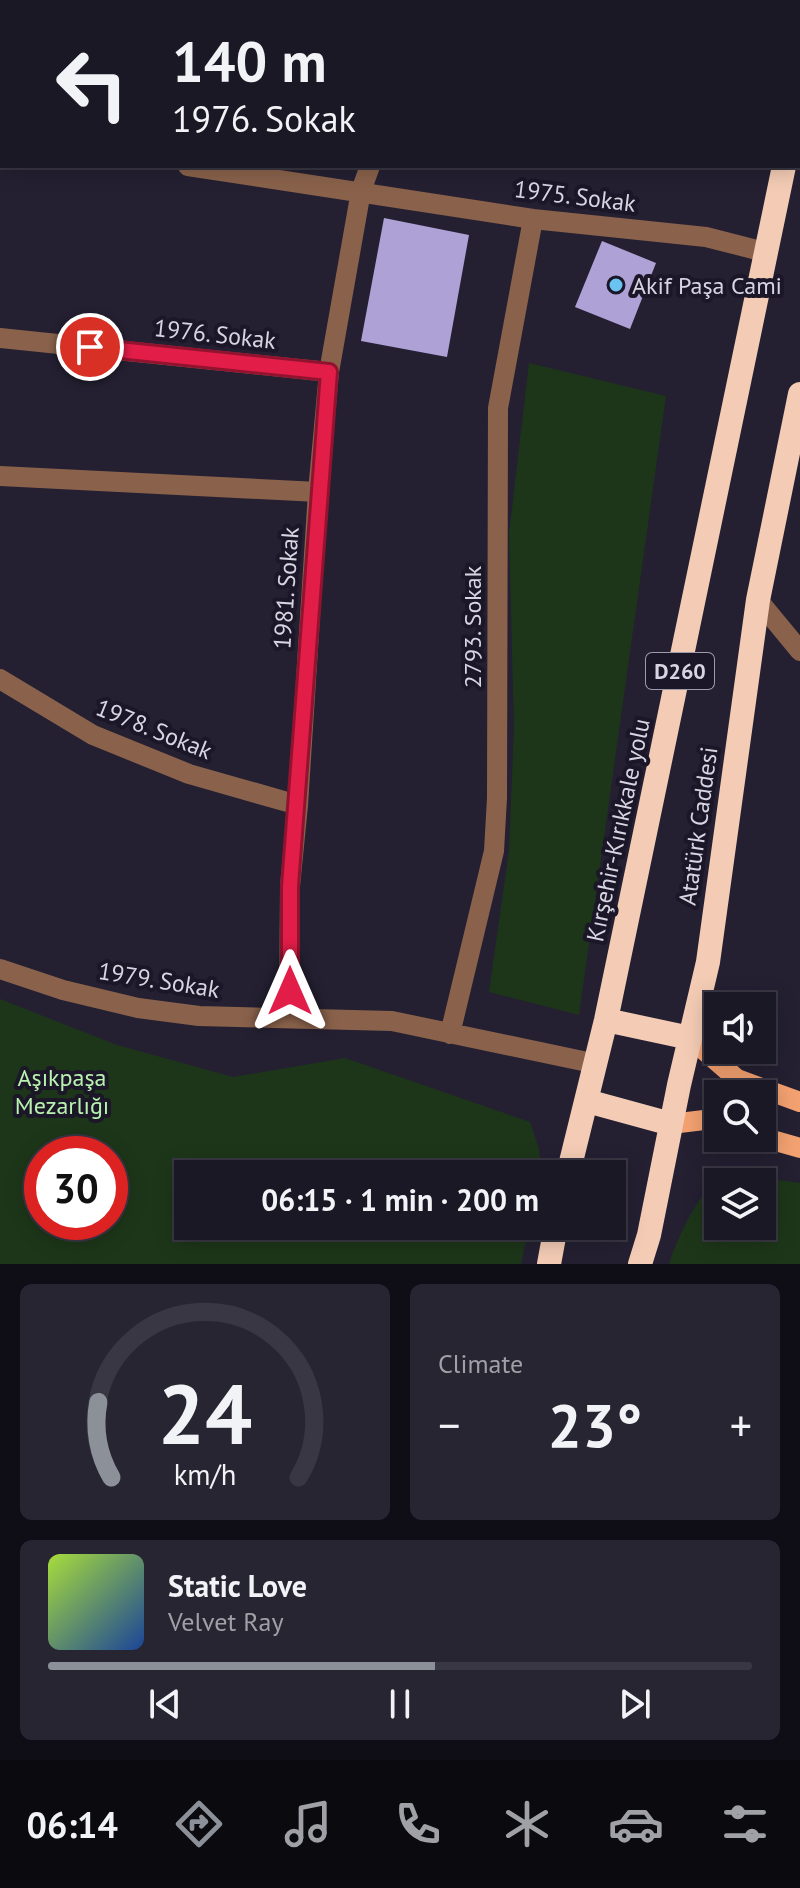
<!DOCTYPE html>
<html lang="en">
<head>
<meta charset="utf-8">
<style>
  body { margin:0; font-family:"PT Sans",sans-serif; background:#282532; color:#f1f3f6; height:100vh; display:flex; flex-direction:column; font-size:30px; white-space:nowrap }
  * { box-sizing:border-box; margin:0 }
  p { font-size:26px; color:#a0a0a7 }
  .icon { flex:none; width:44px; height:44px; fill:none; stroke:currentColor; stroke-width:2; stroke-linecap:round; stroke-linejoin:round }
  .map { position:relative; height:1264px; overflow:hidden }
  .details { display:flex; flex-direction:column; gap:20px; padding:20px; background:#0f0d15; flex:1 }
  .details>* { flex:none }
  .top-card { position:absolute; left:0px; top:0px; width:800px; height:168px; box-shadow:0 4px 20px #0003,0 0 0 2px #393743; background:#1b1826; color:#f1f3f6; overflow:hidden }
  .controls { position:absolute; left:704px; top:992px; display:grid; gap:16px }
  .controls a { display:grid; place-items:center; width:72px; height:72px; border-radius:0px; background:#1b1826; box-shadow:0 4px 20px #0003,0 0 0 2px #393743; font-size:40px }
  .speed { position:absolute; left:24px; top:1136px; display:flex; gap:16px; font-size:40px; font-weight:700; text-align:center }
  .speed>* { display:grid; place-content:center; width:104px; height:104px; border-radius:50%; background:#1b1826; box-shadow:0 4px 20px #0003,0 0 0 2px #393743; line-height:1 }
  .speed .limit { border:12px solid #d22; background:#fff; color:#111 }
  .pin { position:absolute; display:grid; place-items:center; width:68px; height:68px; color:#fff; margin:-34px; border:4px solid #fff; border-radius:50%; box-shadow:0 2px 8px #0007 }
  .me { position:absolute; width:88px; margin:-44px; rotate:0deg; stroke-linejoin:round; filter:drop-shadow(0 0 6px #0008) }
  .turn { display:flex; align-items:center; gap:28px; height:168px; padding:0 40px; font-size:36px }
  .turn .icon { width:104px; height:104px; stroke-width:2.5 }
  .turn b { display:block; font-size:56px; line-height:68px }
  .big { font-size:60px; font-weight:700; line-height:1.1 }
  .details .widget { flex:1; display:flex; flex-direction:column; justify-content:center; gap:12px; min-width:0; padding:0 28px; border-radius:12px; background:#282532 }
  .details .dial { align-items:center; gap:0 }
  .dial svg { height:208px; overflow:visible; fill:none; stroke:#393743; stroke-width:7; stroke-linecap:round; text-anchor:middle }
  .dial text { fill:#f1f3f6; stroke:none }
  .song { display:flex; align-items:center; gap:24px }
  .cover { width:96px; height:96px; border-radius:12px; background:linear-gradient(135deg,hsl(80 70% 55%),hsl(220 70% 35%)) }
  .played { height:8px; border-radius:4px; background:linear-gradient(90deg,#8c9099 55%,#393743 55%) }
  .keys { display:flex; justify-content:space-around; direction:ltr }
  .heat { display:flex; justify-content:space-between; align-items:center; font-size:44px; direction:ltr }
  .details .tiles { flex:1; display:grid; gap:20px; grid-template-columns:1fr 1fr }
  .widget:last-child { grid-column:span 2 }
  .trip { position:absolute; left:174px; top:1160px; width:452px; height:80px; border-radius:0px; background:#1b1826; box-shadow:0 4px 20px #0003,0 0 0 2px #393743; font-weight:700; line-height:80px; text-align:center }
  .menu { display:flex; height:128px; justify-content:space-around; align-items:center; background:#0b0a0f; color:#a0a0a7 }
  .menu .icon { width:56px; height:56px }
  .menu .on { color:#8c9099 }
  .menu b { font-size:36px; color:#f1f3f6 }
  .map>svg:first-child { display:block }
  .green { fill:#1d3619; fill-rule:evenodd }
  .building { fill:#ada1d6 }
  .lines { fill:none; stroke-linecap:round; stroke-linejoin:round }
  .minor { stroke:#8a624b; stroke-width:20 }
  .major { stroke:#f3a170; stroke-width:20 }
  .highway { stroke:#f4ccb5; stroke-width:24 }
  .route-casing { stroke:#92132f; stroke-width:20 }
  .route { stroke:#e11d48; stroke-width:14 }
  .poi-dot { fill:#6ac3f1; stroke:#1b1628; stroke-width:3 }
  .labels { text-anchor:middle; dominant-baseline:central; stroke-width:8; stroke-linejoin:round; paint-order:stroke }
  .shield { fill:#1b1628; stroke:#9f9caa; stroke-width:2 }
  .shield-label { font-size:22px; font-weight:bold; fill:#d7d5e1 }
  .street-label { font-size:24px; fill:#d7d5e1; stroke:#1b1628 }
  .poi-label { font-size:24px; fill:#d7d5e1; stroke:#1b1628; text-anchor:start }
  .park-label { font-size:24px; fill:#b9f2af; stroke:#1b1628 }
</style>
</head>
<body>
<div class="map">
<svg width="800" height="1264" viewBox="0 0 800 1264">
  <rect width="100%" height="100%" fill="#242032"/>
  <!-- green -->
  <path class="green" d="M532 0H731L733 2H532Z
    M529 363 666 396 579 1015 489 992 509 851 514 727 509 534Z
    M0 999 117 1045 233 1077 345 1058 530 1122 539 1149 541 1174H188V1226H529L521 1264H0ZM42 1154H110V1222H42Z
    M742 1175 800 1183V1264H669C677 1240 698 1189 723 1179 729 1177 736 1176 742 1175ZM718 1182H762V1226H718Z"/>
  <!-- building -->
  <path class="building" d="M384 218 469 235 447 357 361 341Z
    M602 241 656 263 630 329 575 307Z"/>
  <g class="lines">
    <!-- minor -->
    <path class="minor" d="M427 2 428 0
      M0 141H2
      M188 166 533 219 706 237 765 252
      M0 338 329 372
      M0 476 318 492
      M758 600 800 651
      M0 679 93 735 189 774 298 805
      M0 969 63 990 138 1008 199 1016 392 1021 597 1064
      M289 1018 290 886 298 805 318 492 329 372 361 191 370 166
      M450 1034 494 851 497 798 498 408 533 219"/>
    <!-- major -->
    <path class="major" d="M690 1038 737 1079 800 1102
      M671 1124 704 1120 718 1124
      M762 1137 800 1148"/>
    <!-- highway -->
    <path class="highway" d="M798 98 800 89
      M606 1020 690 1038
      M587 1101 671 1124
      M568 1174 606 1020 784 166
      M549 1264 556 1226
      M640 1264 649 1235 679 1085 708 962 758 600 800 394"/>
  </g>
  <g class="lines">
    <defs>
      <path id="route" d="M90 347 329 372 290 886V991"/>
    </defs>
    <!-- route casing -->
    <use href="#route" class="route-casing"/>
    <!-- route -->
    <use href="#route" class="route"/>
  </g>
  <!-- markers -->
  <circle class="poi-dot" cx="616" cy="285" r="8"/>
  <g class="labels">
    <!-- shield labels -->
    <rect class="shield" x="646" y="653" width="68" height="36" rx="6"/>
    <g class="shield-label">
      <text x="680" y="671">D260</text>
    </g>
    <!-- street labels -->
    <g class="street-label">
      <text transform="translate(575 196) rotate(7)">1975. Sokak</text>
      <text transform="translate(215 334) rotate(6)">1976. Sokak</text>
      <text transform="translate(286 588) rotate(-86)">1981. Sokak</text>
      <text transform="translate(472 627) rotate(-90)">2793. Sokak</text>
      <text transform="translate(154 729) rotate(22)">1978. Sokak</text>
      <text transform="translate(698 826) rotate(-82)">Atatürk Caddesi</text>
      <text transform="translate(618 830) rotate(-78)">Kırşehir-Kırıkkale yolu</text>
      <text transform="translate(159 980) rotate(9)">1979. Sokak</text>
    </g>
    <!-- poi labels -->
    <g class="poi-label">
      <text x="632" y="285">Akif Paşa Cami</text>
    </g>
    <!-- park labels -->
    <g class="park-label">
      <text x="62" y="1077">Aşıkpaşa<tspan x="62" dy="28">Mezarlığı</tspan></text>
    </g>
  </g>
</svg>
<div class="controls">
<a><svg class="icon" aria-label="sound" viewBox="0 0 24 24"><path d="M4 9h4l5-4v14l-5-4H4zM17 9q2 3 0 6"/></svg></a>
<a><svg class="icon" aria-label="search" viewBox="0 0 24 24"><circle cx="10" cy="10" r="6"/><path d="M15 15l6 6"/></svg></a>
<a><svg class="icon" aria-label="layers" viewBox="0 0 24 24"><path d="M12 4l9 5-9 5-9-5zM3 14l9 5 9-5"/></svg></a>
</div>
<div class="speed"><div class="limit">30</div></div>
<div class="pin" style="left:90px;top:347px;background:#d93025"><svg class="icon" aria-label="arrive" viewBox="0 0 24 24"><path d="M6 21V4h12l-3 4 3 4H6"/></svg></div>
<svg class="me" style="left:290px;top:991px" viewBox="-20 -20 40 40"><path d="M0-17L14 15 0 8-14 15z" fill="#e11d48" stroke="#fff" stroke-width="4"/></svg>
<div class="trip">06:15 · 1 min · 200 m</div>
<div class="top-card">
<div class="turn"><svg class="icon" aria-label="left" viewBox="0 0 24 24"><path d="M17 20v-9H6M10 6l-5 5 5 5"/></svg><div><b>140 m</b>1976. Sokak</div></div>
</div>
</div>
<section class="details">
<div class="tiles">
<div class="widget dial"><svg viewBox="0 0 100 80">
<path d="M14 69A42 42 0 1 1 86 69"/>
<path d="M14 69A42 42 0 0 1 9 40" stroke="#8c9099"/>
<text x="50" y="56" font-size="32" font-weight="700">24</text>
<text x="50" y="72" font-size="11">km/h</text>
</svg></div>
<div class="widget"><p>Climate</p>
<div class="heat"><a>−</a><b class="big">23°</b><a>+</a></div>
</div>
<div class="widget">
<div class="song"><i class="cover"></i><div><b>Static Love</b><p>Velvet Ray</p></div></div>
<div class="played"></div>
<div class="keys"><svg class="icon" aria-label="previous" viewBox="0 0 24 24"><path d="M18 5L8 12l10 7zM5 5v14"/></svg><svg class="icon" aria-label="pause" viewBox="0 0 24 24"><path d="M8 5v14M16 5v14"/></svg><svg class="icon" aria-label="next" viewBox="0 0 24 24"><path d="M6 5l10 7-10 7zM19 5v14"/></svg></div>
</div>
</div>
</section>
<nav class="menu">
<b>06:14</b>
<svg class="icon on" aria-label="directions" viewBox="0 0 24 24"><path d="M12 3l9 9-9 9-9-9zM9 14v-3h6M13 9l2 2-2 2"/></svg>
<svg class="icon" aria-label="music" viewBox="0 0 24 24"><path d="M9 18V5l10-2v13"/><circle cx="6" cy="18" r="3"/><circle cx="16" cy="16" r="3"/></svg>
<svg class="icon" aria-label="phone" viewBox="0 0 24 24"><path d="M5 4h4l2 5-3 2q2 4 5 5l2-3 5 2v4C11 20 4 13 5 4z"/></svg>
<svg class="icon" aria-label="climate" viewBox="0 0 24 24"><path d="M12 3v18M4 7l16 10M4 17L20 7"/></svg>
<svg class="icon" aria-label="car" viewBox="0 0 24 24"><path d="M5 17H2v-5l4-1 3-4h7l3 4 3 1v5h-3M9 17h6M6 11h13"/><circle cx="7" cy="17" r="2"/><circle cx="17" cy="17" r="2"/></svg>
<svg class="icon" aria-label="filters" viewBox="0 0 24 24"><path d="M4 7h16M4 17h16"/><circle cx="9" cy="7" r="2"/><circle cx="15" cy="17" r="2"/></svg>
</nav>
</body>
</html>
